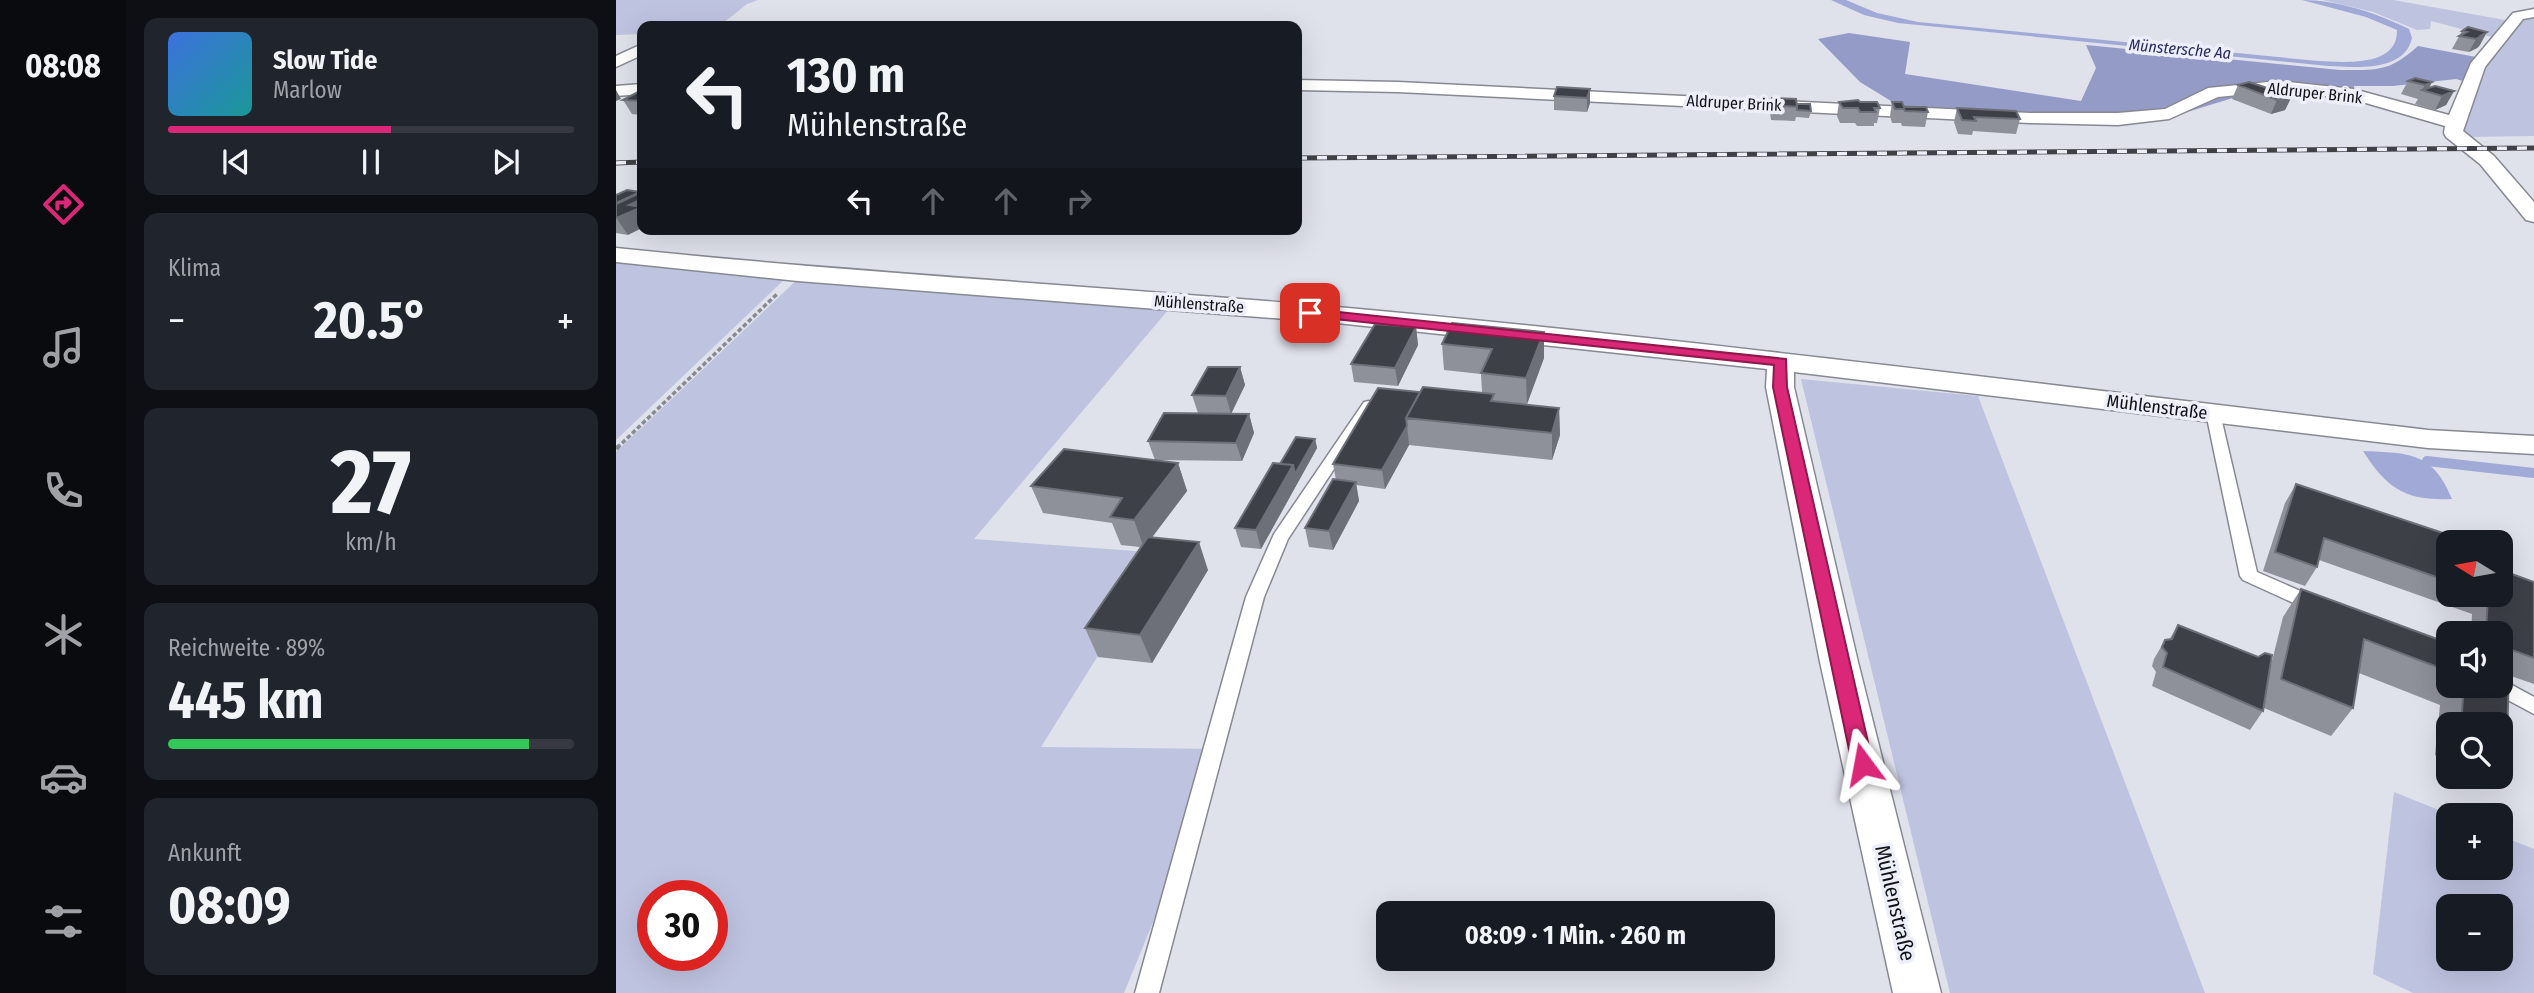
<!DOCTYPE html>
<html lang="de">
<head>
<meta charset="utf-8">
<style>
  body { margin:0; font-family:"Fira Sans Condensed",sans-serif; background:#20242c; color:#f1f3f6; height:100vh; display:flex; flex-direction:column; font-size:26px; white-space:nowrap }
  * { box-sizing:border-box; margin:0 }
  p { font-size:23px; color:#9ea1a6 }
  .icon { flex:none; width:38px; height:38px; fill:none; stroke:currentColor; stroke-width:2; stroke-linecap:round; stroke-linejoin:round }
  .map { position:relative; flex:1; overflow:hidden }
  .panel { display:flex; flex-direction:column; gap:18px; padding:18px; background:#0d0f14; width:490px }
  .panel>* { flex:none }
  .guide { position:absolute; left:21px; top:21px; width:665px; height:214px; border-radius:14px; box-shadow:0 7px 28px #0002; background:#171b24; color:#f1f3f6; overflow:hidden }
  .needle { width:46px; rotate:281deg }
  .fabs { position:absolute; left:1820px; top:530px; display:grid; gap:14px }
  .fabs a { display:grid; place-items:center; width:77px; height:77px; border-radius:14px; background:#171b24; box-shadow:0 7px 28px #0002; font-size:35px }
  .speed { position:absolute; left:21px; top:880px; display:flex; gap:14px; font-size:35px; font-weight:700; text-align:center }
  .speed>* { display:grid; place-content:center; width:91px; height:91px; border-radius:50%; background:#171b24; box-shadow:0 7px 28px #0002; line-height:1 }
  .speed .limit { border:10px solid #d22; background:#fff; color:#111 }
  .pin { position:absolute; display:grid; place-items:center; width:60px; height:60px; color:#fff; margin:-30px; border-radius:14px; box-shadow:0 4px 10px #0006 }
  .me { position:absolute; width:77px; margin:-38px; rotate:347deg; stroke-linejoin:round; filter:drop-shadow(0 0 5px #0008) }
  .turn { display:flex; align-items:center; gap:24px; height:147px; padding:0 35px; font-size:32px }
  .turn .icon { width:91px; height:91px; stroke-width:2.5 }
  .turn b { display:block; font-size:49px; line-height:60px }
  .lanes { display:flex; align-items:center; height:66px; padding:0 35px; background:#0003; justify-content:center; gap:35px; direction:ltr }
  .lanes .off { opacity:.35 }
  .big { font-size:52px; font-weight:700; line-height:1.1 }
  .panel .tile { flex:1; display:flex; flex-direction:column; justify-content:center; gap:10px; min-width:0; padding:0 24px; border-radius:14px; background:#20242c }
  .panel .dial { align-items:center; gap:0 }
  .dial b { font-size:91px; line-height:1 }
  .song { display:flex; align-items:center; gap:21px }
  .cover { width:84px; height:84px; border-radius:10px; background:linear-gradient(135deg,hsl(220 70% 55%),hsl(180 70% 35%)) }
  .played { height:7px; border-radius:4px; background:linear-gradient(90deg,#db2777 55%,#363941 55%) }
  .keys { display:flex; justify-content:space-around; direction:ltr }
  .heat { display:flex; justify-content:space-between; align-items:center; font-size:38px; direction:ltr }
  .charge { height:10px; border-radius:5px; background:linear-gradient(90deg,#34c759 89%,#363941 0) }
  .trip { position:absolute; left:760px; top:901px; width:399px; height:70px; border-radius:14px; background:#171b24; box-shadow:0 7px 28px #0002; font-weight:700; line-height:70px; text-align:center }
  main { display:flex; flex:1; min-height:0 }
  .menu { display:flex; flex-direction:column; width:126px; justify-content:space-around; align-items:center; background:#090b0e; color:#9ea1a6 }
  .menu .icon { width:49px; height:49px }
  .menu .selected { color:#db2777 }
  .menu b { font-size:32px; color:#f1f3f6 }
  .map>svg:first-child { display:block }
  .green { fill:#bec3e0; fill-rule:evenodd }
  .forest { fill:#949bc7 }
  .water { fill:#a1a9d6 }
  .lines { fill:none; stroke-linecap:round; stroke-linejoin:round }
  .stream { stroke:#a1a9d6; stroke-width:10 }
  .service-casing { stroke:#878992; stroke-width:3 }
  .minor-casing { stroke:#878992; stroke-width:3 }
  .path-far1 { stroke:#888a91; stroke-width:3.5; stroke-dasharray:4.5 2.5; stroke-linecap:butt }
  .path { stroke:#888a91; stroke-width:4.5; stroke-dasharray:5 3.5; stroke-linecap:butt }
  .service { fill:#fff; fill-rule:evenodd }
  .minor { fill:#fff; fill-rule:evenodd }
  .rail-casing { stroke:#404146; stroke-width:5 }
  .rail { stroke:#eceef9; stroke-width:3.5; stroke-dasharray:10; stroke-linecap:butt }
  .wall { fill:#8e909a }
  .shaded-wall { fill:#6e7079 }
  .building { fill:#3e4048; stroke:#6e7079; stroke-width:2 }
  .route { fill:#db2777; stroke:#8e194d; stroke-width:2 }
  .labels { text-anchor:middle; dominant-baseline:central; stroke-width:7; stroke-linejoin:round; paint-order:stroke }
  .far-water-label { font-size:16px; font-style:italic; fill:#272960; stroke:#eceef9 }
  .far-street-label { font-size:16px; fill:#101114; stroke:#eceef9 }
  .street-label { font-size:18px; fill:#101114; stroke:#eceef9 }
  .near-street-label { font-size:21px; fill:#101114; stroke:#eceef9 }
</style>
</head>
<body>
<main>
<nav class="menu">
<b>08:08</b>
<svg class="icon selected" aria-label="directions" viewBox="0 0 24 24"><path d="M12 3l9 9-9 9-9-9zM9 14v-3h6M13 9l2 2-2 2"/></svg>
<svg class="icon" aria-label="music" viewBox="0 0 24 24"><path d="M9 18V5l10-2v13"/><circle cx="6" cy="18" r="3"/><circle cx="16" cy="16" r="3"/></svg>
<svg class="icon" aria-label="phone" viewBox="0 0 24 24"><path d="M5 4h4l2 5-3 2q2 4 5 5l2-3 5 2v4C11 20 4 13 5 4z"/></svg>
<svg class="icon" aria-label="climate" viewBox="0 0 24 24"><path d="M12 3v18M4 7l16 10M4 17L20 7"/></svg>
<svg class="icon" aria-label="car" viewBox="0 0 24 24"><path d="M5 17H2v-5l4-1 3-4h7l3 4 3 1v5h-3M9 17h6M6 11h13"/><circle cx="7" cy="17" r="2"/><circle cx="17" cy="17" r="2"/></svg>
<svg class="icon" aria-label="filters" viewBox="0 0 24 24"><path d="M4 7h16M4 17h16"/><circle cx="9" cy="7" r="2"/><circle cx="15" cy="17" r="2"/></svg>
</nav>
<section class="panel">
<div class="tile">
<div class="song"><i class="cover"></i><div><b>Slow Tide</b><p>Marlow</p></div></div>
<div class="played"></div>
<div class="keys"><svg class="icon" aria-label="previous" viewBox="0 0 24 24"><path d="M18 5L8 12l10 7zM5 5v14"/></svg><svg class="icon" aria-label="pause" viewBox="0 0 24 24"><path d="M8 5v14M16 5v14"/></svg><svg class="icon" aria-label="next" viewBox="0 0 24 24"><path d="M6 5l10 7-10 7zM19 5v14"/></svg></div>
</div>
<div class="tile"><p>Klima</p>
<div class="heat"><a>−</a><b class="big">20.5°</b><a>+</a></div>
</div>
<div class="tile dial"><b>27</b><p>km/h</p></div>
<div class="tile"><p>Reichweite · 89%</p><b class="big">445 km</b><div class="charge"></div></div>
<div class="tile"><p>Ankunft</p><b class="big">08:09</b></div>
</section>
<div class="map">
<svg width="1918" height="993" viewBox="0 0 1918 993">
  <rect width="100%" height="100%" fill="#dfe1eb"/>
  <!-- green -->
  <path class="green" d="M0 0H142L131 4 106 24 26 26V34L0 35Z
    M1707 0H1777L1889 20 1876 37 1815 21 1814 29 1801 30 1757 12Z
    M1918 15V136L1851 137 1841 128 1865 67 1904 17Z
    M0 259 170 278 0 440Z
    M185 276 553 309 358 539 546 553 425 747 608 749 508 993H0V452ZM37 896H96V956H37Z
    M1185 379 1362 396 1589 993H1334Z
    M1778 792 1835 815 1832 816V868H1885V836L1918 849V993H1797L1757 974ZM1832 906H1885V959H1832Z"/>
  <!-- forest -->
  <path class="forest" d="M1233 33 1294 42 1289 74 1465 101 1480 68 1470 45 1724 70C1762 70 1773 72 1802 46L1860 57 1847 81 1840 79 1777 86H1738L1737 94H1630L1558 116 1502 119 1288 109 1244 82 1202 39Z"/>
  <!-- water -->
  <path class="water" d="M1215 0H1230L1261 13 1302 22 1702 61C1727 62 1782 68 1781 30L1750 17 1686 0C1721 0 1761 13 1793 29L1796 38C1788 73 1739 67 1712 66L1282 23 1248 15Z
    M1747 451C1793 453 1817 452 1836 499 1790 501 1771 489 1747 451Z"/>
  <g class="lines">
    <!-- stream -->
    <path class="stream" d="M1811 461 1918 473"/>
    <defs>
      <path id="service" d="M753 401 760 405 672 539 648 597 543 993H519L630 597 658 534 748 402Z
        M1597 409 1604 413 1641 572 1705 600 1708 605 1705 610H1693L1627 580 1624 576 1590 413Z
        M1885 679 1918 697V714L1875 691 1872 686H1885Z"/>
      <path id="minor" d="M1918 9V17L1907 19 1869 67 1847 131 1878 156 1918 202V222L1910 220 1864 164 1830 137 1828 133 1829 126 1736 99 1662 91 1602 97 1553 119 1502 125 1414 123 782 92 681 90V80L782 82 1414 113H1502L1549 109 1592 88 1662 81 1737 89 1833 115 1855 63 1897 13Z
        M26 44V55L0 67V56Z
        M26 84V94L0 96V86Z
        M0 248C240 273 480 286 721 307 1085 340 1449 387 1812 430L1918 436V454L1812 448 1178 372V387L1242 662 1325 993H1277L1204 662 1150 387 1151 369 721 323 182 281 0 262Z"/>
    </defs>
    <!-- service casing -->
    <use href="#service" class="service-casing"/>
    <!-- minor casing -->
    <use href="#minor" class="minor-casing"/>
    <!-- path-far1 -->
    <path class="path-far1" d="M1 448 161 294"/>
    <!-- path -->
    <path class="path" d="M0 449 3 446"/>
    <!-- service -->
    <use href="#service" class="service"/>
    <!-- minor -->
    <use href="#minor" class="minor"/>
    <defs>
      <path id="rail" d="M681 158 1918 148
        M0 163 26 162"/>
    </defs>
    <!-- rail casing -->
    <use href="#rail" class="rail-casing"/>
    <!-- rail -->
    <use href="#rail" class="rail"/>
  </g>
  <!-- wall -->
  <path class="wall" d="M1852 27 1864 45 1861 48 1853 52 1836 49 1846 31Z
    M26 45V57L21 48Z
    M1799 78 1813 88 1838 91 1830 105 1819 110 1799 104 1802 99 1785 94 1792 81Z
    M1622 85 1676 96 1669 110 1655 114 1616 99Z
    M974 89V103L971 112 938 110V96Z
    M26 90V115L16 114 7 100Z
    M1156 98 1181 104 1195 111 1193 118 1180 117 1179 121 1155 120 1154 112Z
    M1223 102 1264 108 1261 123H1258V126H1241L1239 123H1224L1221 116Z
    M1276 102 1288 107 1312 112 1309 127 1286 126 1285 123H1276L1274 116Z
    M1341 108 1404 119 1400 134 1357 131 1356 135 1342 134 1338 122Z
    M0 195 12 235 0 233Z
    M836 323 928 358 911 404 879 401V402L943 408 944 435 936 460 793 445 769 489 740 485 743 501 717 550 693 547 689 528 720 480 717 464 804 392H866L865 374 828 370 826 344Z
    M800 327 802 345 782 386 738 382 735 364Z
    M624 367 629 385 615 414 582 413 576 395Z
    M633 414 638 433 626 461 539 460 532 441Z
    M699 439 701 448 645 549 625 547 619 528 664 464Z
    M562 463 571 491 536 537 592 570 536 663 482 657 469 628 524 547 505 545 496 523 427 513 415 486Z
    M1680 484 1832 542V595H1885L1918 582V684L1892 675 1891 746 1885 752V724H1832V761L1819 755 1824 705 1743 673 1737 708 1715 736 1648 708 1647 711 1634 730 1536 686 1540 672 1536 666 1538 659 1549 640H1553L1562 625 1653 673 1667 617 1685 589 1832 643V686H1885V634H1855L1856 614 1703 560 1701 567 1689 586 1647 571 1669 503Z"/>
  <!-- shaded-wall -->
  <path class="shaded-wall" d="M1871 32 1864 45 1861 48 1853 52 1860 39Z
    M1816 82 1811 92 1806 90 1801 99 1809 85Z
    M974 89V103L971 112V98Z
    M0 90 5 99 0 101Z
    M1838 91 1830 105 1819 110 1826 96Z
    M1676 96 1669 110 1655 114 1661 100Z
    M26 196V228L12 235 1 219 4 212Z
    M800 327 802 345 782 386 779 368Z
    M928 332V358L911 404 910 378Z
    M624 367 629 385 615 414 610 396Z
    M943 408 944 435 936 460V433Z
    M633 414 638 433 626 461 620 443Z
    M791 426 793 445 769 489 766 470Z
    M699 439 701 448 645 549 640 530 677 465Z
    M562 463 571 491 528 548 518 520Z
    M740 482 743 501 717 550 713 531Z
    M583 542 592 570 536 663 524 635Z"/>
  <!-- building -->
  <path class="building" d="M1852 27 1871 32 1866 35H1868L1860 39 1843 36 1851 32 1846 31Z
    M1799 78 1816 82 1809 85 1792 81Z
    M1633 82 1676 96 1661 100 1622 85Z
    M1819 86 1838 91 1826 96 1806 90Z
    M941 87 974 89 971 98 938 96Z
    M26 90V101L7 100Z
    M1156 98 1180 99 1181 107 1156 105Z
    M1242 100 1244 102H1261L1264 108H1258L1260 112H1244L1242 108H1227L1223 102Z
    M1276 102H1286L1288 107H1310L1312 112 1289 111 1288 109H1279Z
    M1181 104H1194L1195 111 1181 110Z
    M1341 108 1400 111 1404 119 1358 117 1360 121 1346 120Z
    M11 190 24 192 0 203V195Z
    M26 192V199L13 205 26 207 0 218V204Z
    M836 323 928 332 910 378 865 373 876 349 826 344Z
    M759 324 800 327 779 368 735 364Z
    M592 367H624L610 396 576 395Z
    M807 387 878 394 875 401 943 408 936 433 790 418Z
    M762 388 804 392 790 418 791 426 766 470 717 464Z
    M548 413 633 414 620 443 532 441Z
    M680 437 699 439 679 474 677 465 664 464Z
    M448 449 562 463 518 520 494 517 506 498 415 486Z
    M657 463 677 465 640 530 619 528Z
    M717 479 740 482 713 531 689 528Z
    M1680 484 1851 541V542H1832V581L1708 538 1701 567 1659 552Z
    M532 537 583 542 524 635 469 628Z
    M1885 570 1918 582V658L1885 646V634H1870L1872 595H1885Z
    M1685 589 1832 643V671L1748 639 1737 708 1665 679Z
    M1562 625 1642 657 1649 653 1656 655 1647 711 1547 667 1551 653 1546 647 1549 640 1556 639Z
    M1885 662 1893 665 1891 746 1885 743V724H1845L1848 686H1885Z"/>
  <!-- route -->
  <path class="route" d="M694 309 1170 359 1171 387 1257 764 1254 770 1247 772 1239 770 1236 764 1157 387 1158 365 690 316 688 313Z"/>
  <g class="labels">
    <!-- far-water labels -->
    <g class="far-water-label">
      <text transform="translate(1564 49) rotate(5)">Münstersche Aa</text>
    </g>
    <!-- far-street labels -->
    <g class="far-street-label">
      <text transform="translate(1699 93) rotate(6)">Aldruper Brink</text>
      <text transform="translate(1118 103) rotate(3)">Aldruper Brink</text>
      <text transform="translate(583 304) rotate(4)">Mühlenstraße</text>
    </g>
    <!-- street labels -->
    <g class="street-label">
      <text transform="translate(1541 407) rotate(7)">Mühlenstraße</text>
    </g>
    <!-- near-street labels -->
    <g class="near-street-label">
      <text transform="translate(1279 903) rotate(77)">Mühlenstraße</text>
    </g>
  </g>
</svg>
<div class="fabs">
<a><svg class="needle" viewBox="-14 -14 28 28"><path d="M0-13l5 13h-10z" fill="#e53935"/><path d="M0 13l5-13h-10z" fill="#9ea1a6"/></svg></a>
<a><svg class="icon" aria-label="sound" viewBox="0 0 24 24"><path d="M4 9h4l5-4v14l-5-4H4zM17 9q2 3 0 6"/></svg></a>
<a><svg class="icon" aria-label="search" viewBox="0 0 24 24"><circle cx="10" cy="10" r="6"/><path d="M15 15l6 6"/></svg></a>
<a>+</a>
<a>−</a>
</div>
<div class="speed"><div class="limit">30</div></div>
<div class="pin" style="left:694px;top:313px;background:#d93025"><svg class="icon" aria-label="arrive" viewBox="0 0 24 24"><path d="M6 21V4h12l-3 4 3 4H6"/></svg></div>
<svg class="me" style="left:1247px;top:764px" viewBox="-20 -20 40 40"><path d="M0-17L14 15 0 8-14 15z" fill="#db2777" stroke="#fff" stroke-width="4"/></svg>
<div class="trip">08:09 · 1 Min. · 260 m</div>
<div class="guide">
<div class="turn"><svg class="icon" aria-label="left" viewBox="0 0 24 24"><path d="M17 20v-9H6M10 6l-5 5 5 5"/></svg><div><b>130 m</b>Mühlenstraße</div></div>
<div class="lanes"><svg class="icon" aria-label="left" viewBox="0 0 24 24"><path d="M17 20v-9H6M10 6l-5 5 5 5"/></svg><svg class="icon off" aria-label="ahead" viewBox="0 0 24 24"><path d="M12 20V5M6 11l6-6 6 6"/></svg><svg class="icon off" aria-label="ahead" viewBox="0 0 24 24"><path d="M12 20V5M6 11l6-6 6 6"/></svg><svg class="icon off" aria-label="right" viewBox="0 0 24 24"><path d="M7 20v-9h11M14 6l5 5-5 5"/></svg></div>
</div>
</div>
</main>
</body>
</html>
